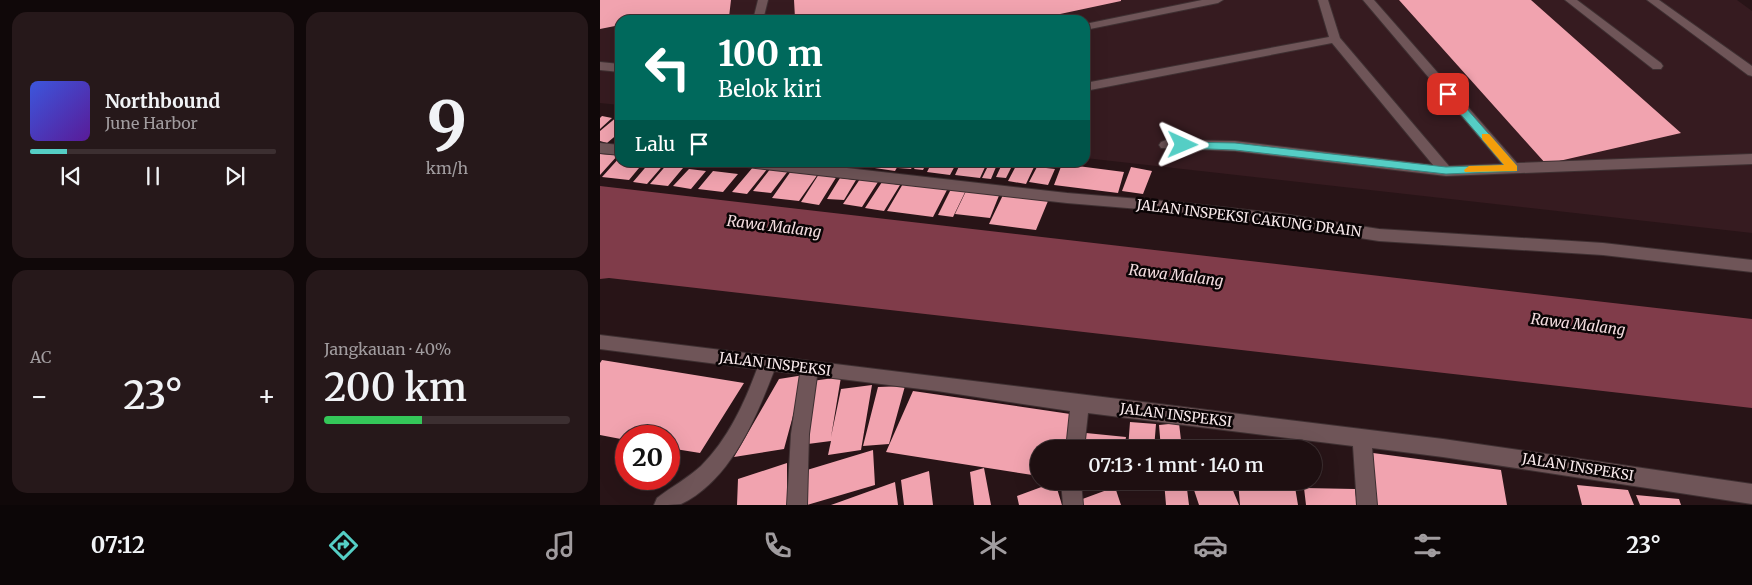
<!DOCTYPE html>
<html lang="id">
<head>
<meta charset="utf-8">
<style>
  body { margin:0; font-family:Merriweather,serif; background:#26181a; color:#f1f3f6; height:100vh; display:flex; flex-direction:column; font-size:19px; white-space:nowrap }
  * { box-sizing:border-box; margin:0 }
  p { font-size:16px; color:#a19c9f }
  .icon { flex:none; width:28px; height:28px; fill:none; stroke:currentColor; stroke-width:2; stroke-linecap:round; stroke-linejoin:round }
  .map { position:relative; flex:1; overflow:hidden }
  .details { display:flex; flex-direction:column; gap:12px; padding:12px; background:#100809; width:600px }
  .details>* { flex:none }
  .banner { position:absolute; left:15px; top:15px; width:475px; height:152px; border-radius:15px; box-shadow:0 5px 20px #0002,0 0 0 1px #3c2f31; background:#00695c; color:#fff; overflow:hidden }
  .speed { position:absolute; left:15px; top:425px; display:flex; gap:10px; font-size:25px; font-weight:700; text-align:center }
  .speed>* { display:grid; place-content:center; width:65px; height:65px; border-radius:50%; background:#1e0f11; box-shadow:0 5px 20px #0002,0 0 0 1px #3c2f31; line-height:1 }
  .speed .limit { border:8px solid #d22; background:#fff; color:#111 }
  .pin { position:absolute; display:grid; place-items:center; width:42px; height:42px; color:#fff; margin:-21px; border-radius:10px; box-shadow:0 2px 8px #0006 }
  .me { position:absolute; width:55px; margin:-28px; rotate:91deg; stroke-linejoin:round; filter:drop-shadow(0 0 4px #0008) }
  .turn { display:flex; align-items:center; gap:18px; height:105px; padding:0 20px; font-size:22px }
  .turn .icon { width:65px; height:65px; stroke-width:2.5 }
  .turn b { display:block; font-size:35px; line-height:42px }
  .then { display:flex; align-items:center; height:48px; padding:0 20px; background:#0003; gap:10px; font-size:19px }
  .big { font-size:38px; font-weight:600; line-height:1.1 }
  .details .card { flex:1; display:flex; flex-direction:column; justify-content:center; gap:8px; min-width:0; padding:0 18px; border-radius:15px; background:#26181a }
  .details .dial { align-items:center; gap:0 }
  .dial b { font-size:65px; line-height:1 }
  .song { display:flex; align-items:center; gap:15px }
  .cover { width:60px; height:60px; border-radius:8px; background:linear-gradient(135deg,hsl(230 70% 55%),hsl(270 70% 35%)) }
  .played { height:5px; border-radius:2px; background:linear-gradient(90deg,#55cec5 15%,#3c2f31 15%) }
  .keys { display:flex; justify-content:space-around; direction:ltr }
  .heat { display:flex; justify-content:space-between; align-items:center; font-size:28px; direction:ltr }
  .charge { height:8px; border-radius:4px; background:linear-gradient(90deg,#34c759 40%,#3c2f31 0) }
  .details .tiles { flex:1; display:grid; gap:12px; grid-template-columns:repeat(2,1fr) }
  .trip { position:absolute; left:430px; top:440px; width:292px; height:50px; border-radius:25px; background:#1e0f11; box-shadow:0 5px 20px #0002,0 0 0 1px #3c2f31; font-weight:600; line-height:50px; text-align:center }
  .tabs { display:flex; height:80px; justify-content:space-around; align-items:center; background:#0c0607; color:#a19c9f }
  .tabs .icon { width:35px; height:35px }
  .tabs .on { color:#55cec5 }
  .tabs b { font-size:22px; color:#f1f3f6 }
  main { display:flex; flex:1; min-height:0 }
  .map>svg:first-child { display:block }
  .built { fill:#361b20 }
  .water { fill:#803c4a }
  .building { fill:#f1a3af }
  .lines { fill:none; stroke-linecap:round; stroke-linejoin:round }
  .minor-casing { stroke:#3f3032; stroke-width:2 }
  .minor { fill:#6f5558; fill-rule:evenodd }
  .route { fill:#55cec5; stroke:#378680 }
  .slow { fill:#f59e0b }
  .labels { text-anchor:middle; dominant-baseline:central; stroke-width:5; stroke-linejoin:round; paint-order:stroke }
  .street-label { font-size:14px; fill:#f9eaec; stroke:#0b0405 }
  .water-label { font-size:15px; font-style:italic; fill:#f4dde0; stroke:#0b0405 }
</style>
</head>
<body>
<main>
<section class="details">
<div class="tiles">
<div class="card">
<div class="song"><i class="cover"></i><div><b>Northbound</b><p>June Harbor</p></div></div>
<div class="played"></div>
<div class="keys"><svg class="icon" aria-label="previous" viewBox="0 0 24 24"><path d="M18 5L8 12l10 7zM5 5v14"/></svg><svg class="icon" aria-label="pause" viewBox="0 0 24 24"><path d="M8 5v14M16 5v14"/></svg><svg class="icon" aria-label="next" viewBox="0 0 24 24"><path d="M6 5l10 7-10 7zM19 5v14"/></svg></div>
</div>
<div class="card dial"><b>9</b><p>km/h</p></div>
<div class="card"><p>AC</p>
<div class="heat"><a>−</a><b class="big">23°</b><a>+</a></div>
</div>
<div class="card"><p>Jangkauan · 40%</p><b class="big">200 km</b><div class="charge"></div></div>
</div>
</section>
<div class="map">
<svg width="1152" height="505" viewBox="0 0 1152 505">
  <rect width="100%" height="100%" fill="#281417"/>
  <!-- built -->
  <path class="built" d="M0 0H1137L1152 11V233L485 158V20H20V105L0 103Z"/>
  <!-- water -->
  <path class="water" d="M0 186 1152 319V408L9 278 0 279Z"/>
  <!-- building -->
  <path class="building" d="M0 0H131L129 17 113 20H70L71 16 50 20H20V25L0 29Z
    M194 0H521V1L432 20H190L195 18Z
    M799 0H931L1081 133 946 164Z
    M2 116 12 118 0 129V118Z
    M18 116H20V132L7 143 0 141V131Z
    M0 154 18 155 0 175Z
    M20 157V162H44L29 180 2 177Z
    M50 162H66L47 184 33 182Z
    M69 162H88L68 186 50 184Z
    M246 162H268L265 168 244 166Z
    M271 162H300L295 171 268 167Z
    M302 162H315L311 169 298 168Z
    M318 162H327L323 170 314 169Z
    M332 162H357L350 175 327 172Z
    M361 162H366L386 165 380 178 355 175Z
    M403 162H414L406 178 396 177Z
    M417 164 434 167 426 184 408 181Z
    M462 164 524 172 518 193 454 185Z
    M154 166 168 168 147 194 132 192Z
    M388 166 396 167 391 179 382 178Z
    M437 167 455 169 448 185 429 182Z
    M531 167 552 171 543 194 522 191Z
    M171 168 188 171 171 193 153 191Z
    M89 169 106 171 91 189 73 186Z
    M113 171 138 174 123 192 98 189Z
    M191 171 218 174 199 201 172 198Z
    M219 174 237 176 219 205 201 202Z
    M240 178 256 180 244 200 227 199Z
    M260 179 278 182 262 207 243 204Z
    M282 182 300 185 284 211 265 208Z
    M304 182 348 188 333 217 287 211Z
    M352 187 367 188 353 217 338 215Z
    M367 189 400 193 390 218 355 214Z
    M403 195 448 201 436 230 389 224Z
    M2 360 144 383 100 453 69 448V436H26V440L0 435V363Z
    M204 375 184 449 134 457 179 379Z
    M241 377 231 437 241 389 272 385 261 450 228 455 231 441 200 445 212 381Z
    M305 386 289 444 263 446 278 387Z
    M313 391 477 415 469 449H439V476L286 452Z
    M530 422 556 424 554 449H528Z
    M579 423 582 449H561L559 425Z
    M486 433 526 437 524 449H484Z
    M273 450 275 485 207 505V470Z
    M773 453 901 470 907 505H776Z
    M187 463V505H137L138 479Z
    M384 468 391 505H374L370 472Z
    M329 471 333 505H304L301 480Z
    M525 481H552V491L524 489Z
    M564 481H586L589 505H566Z
    M591 481H629L639 505H599Z
    M638 481H694L698 505H640Z
    M295 482 298 505H231Z
    M455 482 462 505H419L417 496Z
    M977 485 1028 490 1034 505H982Z
    M515 487 521 505H478L477 501Z
    M704 488 755 489 757 505H706Z
    M1036 495 1079 499 1081 505H1040Z"/>
  <g class="lines">
    <defs>
      <path id="minor" d="M158 0H168L163 20H153Z
        M602 0H623L618 3 485 30V24Z
        M718 0H728L740 38 849 166 902 164 763 0H774L917 163 1152 154V164L846 176 635 151 561 148 559 145 561 142 566 140 635 141 833 165 732 43 485 91V83L729 37Z
        M965 0H977L1061 63 1063 66 1061 69H1053Z
        M1047 0H1059L1152 66V76L1148 75Z
        M0 62 20 64V72L0 70Z
        M0 143 20 145V155L0 153Z
        M141 162H194L467 193 576 202 683 214 779 229 1003 243 1152 260V272L1003 255 779 241 683 226 576 212 467 203 147 167Z
        M0 335 843 439 1152 484V504L843 457 772 448 777 505H757L753 446 488 413 484 449H466L470 411 337 391 217 376 209 434 207 505H187L191 434 200 374 174 371C156 418 130 481 81 504 74 505 62 505 54 505L57 498C71 487 88 478 101 466 128 439 144 404 157 369L0 349Z
        M461 481H481L483 505H463Z"/>
    </defs>
    <!-- minor casing -->
    <use href="#minor" class="minor-casing"/>
    <!-- minor -->
    <use href="#minor" class="minor"/>
  </g>
  <!-- route -->
  <path class="route" d="M848 91 852 92 917 166V171L846 174 635 150 583 148 578 145 583 142 635 143 846 167 904 165 845 96 844 94Z"/>
  <!-- slow -->
  <path class="slow" d="M882 134H889L917 166V171L865 172 864 170 869 166 904 165 882 139Z"/>
  <g class="labels">
    <!-- street labels -->
    <g class="street-label">
      <text transform="translate(649 218) rotate(7)">JALAN INSPEKSI CAKUNG DRAIN</text>
      <text transform="translate(175 364) rotate(7)">JALAN INSPEKSI</text>
      <text transform="translate(576 415) rotate(7)">JALAN INSPEKSI</text>
      <text transform="translate(978 467) rotate(9)">JALAN INSPEKSI</text>
    </g>
    <!-- water labels -->
    <g class="water-label">
      <text transform="translate(174 226) rotate(7)">Rawa Malang</text>
      <text transform="translate(576 275) rotate(7)">Rawa Malang</text>
      <text transform="translate(978 324) rotate(7)">Rawa Malang</text>
    </g>
  </g>
</svg>
<div class="speed"><div class="limit">20</div></div>
<div class="pin" style="left:848px;top:94px;background:#d93025"><svg class="icon" aria-label="arrive" viewBox="0 0 24 24"><path d="M6 21V4h12l-3 4 3 4H6"/></svg></div>
<svg class="me" style="left:583px;top:145px" viewBox="-20 -20 40 40"><path d="M0-17L14 15 0 8-14 15z" fill="#55cec5" stroke="#fff" stroke-width="4"/></svg>
<div class="trip">07:13 · 1 mnt · 140 m</div>
<div class="banner">
<div class="turn"><svg class="icon" aria-label="left" viewBox="0 0 24 24"><path d="M17 20v-9H6M10 6l-5 5 5 5"/></svg><div><b>100 m</b>Belok kiri</div></div>
<div class="then">Lalu<svg class="icon" aria-label="arrive" viewBox="0 0 24 24"><path d="M6 21V4h12l-3 4 3 4H6"/></svg></div>
</div>
</div>
</main>
<nav class="tabs">
<b>07:12</b>
<svg class="icon on" aria-label="directions" viewBox="0 0 24 24"><path d="M12 3l9 9-9 9-9-9zM9 14v-3h6M13 9l2 2-2 2"/></svg>
<svg class="icon" aria-label="music" viewBox="0 0 24 24"><path d="M9 18V5l10-2v13"/><circle cx="6" cy="18" r="3"/><circle cx="16" cy="16" r="3"/></svg>
<svg class="icon" aria-label="phone" viewBox="0 0 24 24"><path d="M5 4h4l2 5-3 2q2 4 5 5l2-3 5 2v4C11 20 4 13 5 4z"/></svg>
<svg class="icon" aria-label="climate" viewBox="0 0 24 24"><path d="M12 3v18M4 7l16 10M4 17L20 7"/></svg>
<svg class="icon" aria-label="car" viewBox="0 0 24 24"><path d="M5 17H2v-5l4-1 3-4h7l3 4 3 1v5h-3M9 17h6M6 11h13"/><circle cx="7" cy="17" r="2"/><circle cx="17" cy="17" r="2"/></svg>
<svg class="icon" aria-label="filters" viewBox="0 0 24 24"><path d="M4 7h16M4 17h16"/><circle cx="9" cy="7" r="2"/><circle cx="15" cy="17" r="2"/></svg>
<b>23°</b>
</nav>
</body>
</html>
